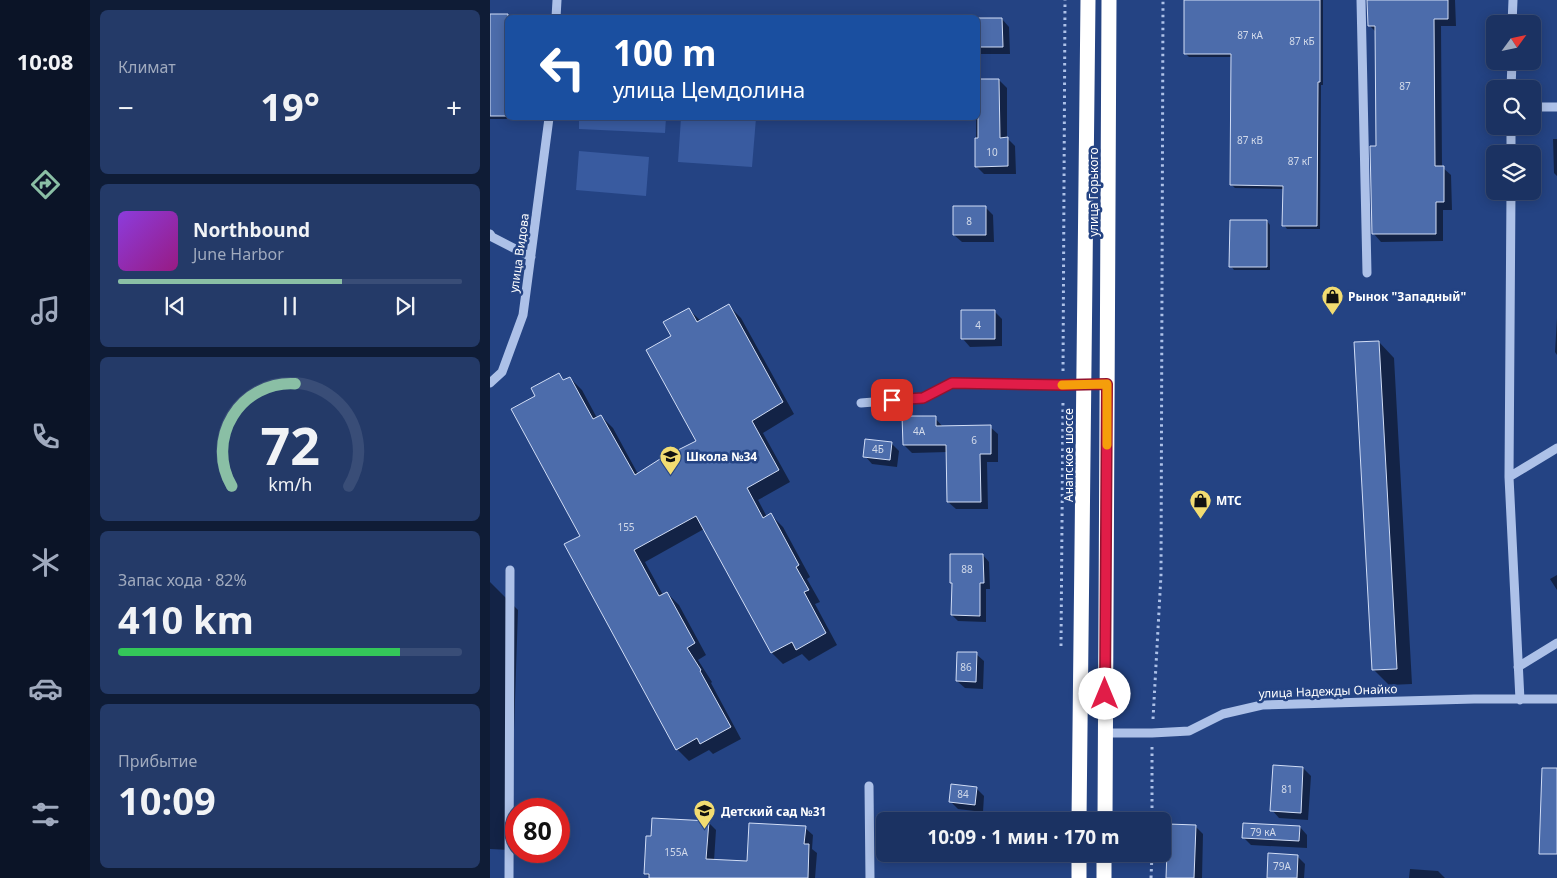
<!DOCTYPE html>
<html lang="ru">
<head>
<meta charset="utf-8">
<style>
  body { margin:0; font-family:"Noto Sans",sans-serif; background:#243a68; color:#f1f3f6; height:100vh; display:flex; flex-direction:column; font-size:19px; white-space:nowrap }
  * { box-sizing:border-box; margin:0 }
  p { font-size:16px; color:#a0aabe }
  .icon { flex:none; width:28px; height:28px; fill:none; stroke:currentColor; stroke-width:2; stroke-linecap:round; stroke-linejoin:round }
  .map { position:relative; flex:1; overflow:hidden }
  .details { display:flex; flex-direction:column; gap:10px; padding:10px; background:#0f1c36; width:400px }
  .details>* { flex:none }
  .banner { position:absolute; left:15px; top:15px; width:475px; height:105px; border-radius:8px; box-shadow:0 2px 12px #0003,0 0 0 1px #394d77; background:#1a4fa0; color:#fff; overflow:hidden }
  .needle { width:32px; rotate:57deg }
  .tools { position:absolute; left:996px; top:15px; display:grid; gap:10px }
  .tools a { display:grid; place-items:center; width:55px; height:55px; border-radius:8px; background:#1b3262; box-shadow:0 2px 12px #0003,0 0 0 1px #394d77; font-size:25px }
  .speed { position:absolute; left:15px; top:798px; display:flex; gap:10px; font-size:25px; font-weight:700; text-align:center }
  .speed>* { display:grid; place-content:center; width:65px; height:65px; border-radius:50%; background:#1b3262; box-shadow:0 2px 12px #0003,0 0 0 1px #394d77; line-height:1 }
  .speed .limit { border:8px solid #d22; background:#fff; color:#111 }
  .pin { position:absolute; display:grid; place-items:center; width:42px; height:42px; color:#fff; margin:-21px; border-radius:10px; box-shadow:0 2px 8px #0006 }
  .me { position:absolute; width:55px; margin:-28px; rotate:0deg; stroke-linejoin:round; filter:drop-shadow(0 0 4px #0008) }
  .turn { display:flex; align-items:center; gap:18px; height:105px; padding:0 25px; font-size:22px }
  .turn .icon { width:65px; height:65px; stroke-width:2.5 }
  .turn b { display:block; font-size:35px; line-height:42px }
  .big { font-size:38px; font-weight:700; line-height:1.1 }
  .details .card { flex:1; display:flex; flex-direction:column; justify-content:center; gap:8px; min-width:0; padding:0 18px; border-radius:8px; background:#243a68 }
  .details .dial { align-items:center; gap:0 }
  .dial svg { height:130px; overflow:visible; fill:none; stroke:#394d77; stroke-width:7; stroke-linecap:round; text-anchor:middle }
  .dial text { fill:#f1f3f6; stroke:none }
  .song { display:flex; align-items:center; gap:15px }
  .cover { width:60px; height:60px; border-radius:8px; background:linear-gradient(135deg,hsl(270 70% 55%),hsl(310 70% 35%)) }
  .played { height:5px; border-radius:2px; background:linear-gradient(90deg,#8abfa5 65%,#394d77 65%) }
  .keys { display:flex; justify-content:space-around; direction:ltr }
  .heat { display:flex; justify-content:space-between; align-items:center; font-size:28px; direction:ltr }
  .charge { height:8px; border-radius:4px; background:linear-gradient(90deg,#34c759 82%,#394d77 0) }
  .trip { position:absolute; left:386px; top:812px; width:295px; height:50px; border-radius:8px; background:#1b3262; box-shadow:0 2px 12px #0003,0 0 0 1px #394d77; font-weight:700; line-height:50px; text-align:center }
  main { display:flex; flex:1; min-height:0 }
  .tab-bar { display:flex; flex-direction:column; width:90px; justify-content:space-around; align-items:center; background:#0b1427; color:#a0aabe }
  .tab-bar .icon { width:35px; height:35px }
  .tab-bar .active { color:#8abfa5 }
  .tab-bar b { font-size:22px; color:#f1f3f6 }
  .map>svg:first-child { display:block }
  .green { fill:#395ba0 }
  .shadow { fill:#0007 }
  .building { fill:#4c6cab; stroke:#d1ddf6 }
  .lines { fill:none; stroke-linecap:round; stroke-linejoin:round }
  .path { stroke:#adc1e8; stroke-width:3; stroke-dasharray:2.5 4; stroke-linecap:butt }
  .minor { stroke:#adc1e8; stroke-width:9 }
  .highway { stroke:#fff; stroke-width:15 }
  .route-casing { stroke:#92132f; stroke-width:12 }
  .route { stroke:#e11d48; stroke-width:9 }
  .slow { stroke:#f59e0b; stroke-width:9 }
  .labels { text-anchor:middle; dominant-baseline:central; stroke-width:5; stroke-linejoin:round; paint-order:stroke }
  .number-label { font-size:10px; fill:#d2daea }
  .street-label { font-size:12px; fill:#fff; stroke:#244383 }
  .poi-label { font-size:12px; font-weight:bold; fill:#fff; stroke:#244383; text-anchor:start }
</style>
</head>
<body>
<main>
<nav class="tab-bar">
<b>10:08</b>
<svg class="icon active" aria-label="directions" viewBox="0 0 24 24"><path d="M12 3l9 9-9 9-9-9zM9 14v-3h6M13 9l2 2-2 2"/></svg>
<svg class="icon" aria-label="music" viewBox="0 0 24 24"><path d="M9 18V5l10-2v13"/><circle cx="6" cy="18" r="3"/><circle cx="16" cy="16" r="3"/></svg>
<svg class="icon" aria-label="phone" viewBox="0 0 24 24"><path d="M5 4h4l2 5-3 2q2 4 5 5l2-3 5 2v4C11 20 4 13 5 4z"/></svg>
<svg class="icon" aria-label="climate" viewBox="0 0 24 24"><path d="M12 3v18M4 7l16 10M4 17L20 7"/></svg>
<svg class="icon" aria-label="car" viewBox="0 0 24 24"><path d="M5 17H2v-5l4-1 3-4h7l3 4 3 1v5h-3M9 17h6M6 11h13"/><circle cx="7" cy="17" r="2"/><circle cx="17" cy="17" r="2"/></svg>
<svg class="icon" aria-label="filters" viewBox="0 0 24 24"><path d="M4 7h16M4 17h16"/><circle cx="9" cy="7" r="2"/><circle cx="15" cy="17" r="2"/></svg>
</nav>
<section class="details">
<div class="card"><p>Климат</p>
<div class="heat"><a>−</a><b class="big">19°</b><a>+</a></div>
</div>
<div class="card">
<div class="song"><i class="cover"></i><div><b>Northbound</b><p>June Harbor</p></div></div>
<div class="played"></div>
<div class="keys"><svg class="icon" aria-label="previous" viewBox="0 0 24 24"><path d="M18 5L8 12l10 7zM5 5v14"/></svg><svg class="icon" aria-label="pause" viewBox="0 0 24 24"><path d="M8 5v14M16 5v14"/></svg><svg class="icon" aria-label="next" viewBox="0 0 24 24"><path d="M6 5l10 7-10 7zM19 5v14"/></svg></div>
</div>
<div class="card dial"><svg viewBox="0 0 100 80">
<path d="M14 69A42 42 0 1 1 86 69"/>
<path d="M14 69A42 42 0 0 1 53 6" stroke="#8abfa5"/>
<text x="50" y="56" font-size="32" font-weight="700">72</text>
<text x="50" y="72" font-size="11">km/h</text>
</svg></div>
<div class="card"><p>Запас хода · 82%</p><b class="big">410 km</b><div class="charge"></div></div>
<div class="card"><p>Прибытие</p><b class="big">10:09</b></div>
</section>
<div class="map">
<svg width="1067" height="878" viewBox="0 0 1067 878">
  <rect width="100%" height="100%" fill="#244383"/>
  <!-- green -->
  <path class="green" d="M89 118H176L175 133 89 129Z
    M191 118H266L262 167 188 162Z
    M89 151 159 157 156 196 86 190Z"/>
  <!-- shadow -->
  <path class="shadow" d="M695 0H833V85H831L830 229H797L794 225V189L745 188 742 185V57H699L695 53Z
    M878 0H965L966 26H951L952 167 961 175 962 210H953V241L891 242 884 234 887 148 886 32 879 25Z
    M0 15H34L37 18H18V118H24V119H0Z
    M488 19H512L519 27 520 54H488Z
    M488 80H509L517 88V138L525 146 526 174H494L486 166V118H488Z
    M1063 139H1067V176L1064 173Z
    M495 207 503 215 504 242H472L464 235Z
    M777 221 780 225V270H744L741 266Z
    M239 306 251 318 304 414 273 433 300 482 268 500 277 517 281 515 293 527 320 577 317 579 330 602 325 604 347 645 319 661 312 654 293 664 282 653 214 529 155 562 173 595 177 593 189 605 216 655 208 660 222 682 221 683 251 739 223 754 219 750 199 761 187 749 92 536 47 396 68 374 75 381 80 378 92 390 107 418 111 416 123 428 148 474 208 441 183 337 198 309 211 321Z
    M504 311 512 319V346L480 347 473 339Z
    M1067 318V355L1065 352Z
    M889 342 904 358 922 684 899 685 883 669Z
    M445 418 453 427H500L508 434V462H497L498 509H466L458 502V452L422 453 414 445Z
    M401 443 409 451 407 467 382 464 375 456Z
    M493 555 499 562 500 589H496V622L468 621 462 615 463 584 462 583Z
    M1067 575V590L1060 579Z
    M0 582 28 610 20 850 0 849Z
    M486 654 494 661 493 689 475 688 467 681Z
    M813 768 821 776 818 820 789 818 782 810Z
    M486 788 494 796 493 812 468 809 460 801Z
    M218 822 226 830 224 861 258 863 315 828 323 835 322 849 327 853 325 878H160L156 874Z
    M705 826 713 834 712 878H678Z
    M810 827 817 835V848L761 845 753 837Z
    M807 856 815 864 814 878H778Z
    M920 869 948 871 955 878H919Z"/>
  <!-- building -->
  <path class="building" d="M694 0H830V82H828L827 226H792L793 186 740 185 741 54H694Z
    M877 0H958V19H944L945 166H954V202H946V234H882L880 146H886L885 26H878Z
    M0 14H18V116H0Z
    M488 18H512L513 47H488Z
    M488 79H509L510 138 518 137V166L485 167V138H488Z
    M463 206H496V235H463Z
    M740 220H777V267H739Z
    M239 304 293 402 262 421 289 470 257 488 273 518 281 513 309 565 306 567 319 590 314 592 336 633 306 650 302 642 281 653 206 516 144 550 169 596 177 592 205 643 197 648 211 670 210 671 241 727 210 744 207 738 186 750 74 544 90 536 21 409 45 396 41 388 69 373 73 380 80 377 103 419 111 415 145 475 170 459 206 441 156 350 181 336 173 322 199 308 207 322Z
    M471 310H505V339H471Z
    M889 341 907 669 882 670 864 342Z
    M412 416H446V426L501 425V454H490L491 502H457L456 445H413Z
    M375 439 402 442 400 460 373 457Z
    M460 554H493L494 583H490V616L461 615 462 583H460Z
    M467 652H487L486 682 466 681Z
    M783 765 813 767 811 813 780 811Z
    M1052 768H1067V854H1049Z
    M461 784 487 787 485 805 459 802Z
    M162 818 219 821 216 859 257 861 259 823 316 826 314 844H319L318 878H159V874H154L156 836H161Z
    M753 823 810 826 809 841 752 838Z
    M678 824 706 825 704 878H676Z
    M778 853 808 855 807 878H777Z"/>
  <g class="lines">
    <!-- path -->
    <path class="path" d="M573 371 575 0
      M571 646 573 399
      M663 719 671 575 673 0
      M662 821V745
      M661 878 662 854"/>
    <!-- minor -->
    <path class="minor" d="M871 0 877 273
      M66 18 67 0
      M1022 24 1023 0
      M1021 89 1022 61
      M1042 107H1067
      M1021 154V126
      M1021 191 1019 477 1030 700
      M0 234 2 237 41 257
      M0 383 12 372 33 315 59 118
      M371 403 433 398 462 383 573 385 617 384
      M1019 477 1067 448
      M1028 667 1067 643
      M615 733H662L699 731 733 714 772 705 984 699H1067
      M379 786 380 878
      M19 878 20 570"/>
    <!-- highway -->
    <path class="highway" d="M589 821 598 0
      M615 821 619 0
      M589 878V854
      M614 878V854"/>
  </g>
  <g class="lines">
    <defs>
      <path id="route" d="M402 400 433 398 462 383 573 385 617 384 615 694"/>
    </defs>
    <!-- route casing -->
    <use href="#route" class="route-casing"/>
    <!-- route -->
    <use href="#route" class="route"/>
    <!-- slow -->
    <path class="slow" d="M572 385 617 384V445"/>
  </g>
  <!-- icons -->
  <defs>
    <symbol id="shop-pin" viewBox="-11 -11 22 30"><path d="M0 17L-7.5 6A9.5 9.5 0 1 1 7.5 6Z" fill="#f2dc71" stroke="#244383"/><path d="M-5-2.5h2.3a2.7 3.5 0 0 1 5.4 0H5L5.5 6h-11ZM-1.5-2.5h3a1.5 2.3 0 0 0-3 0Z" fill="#111"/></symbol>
    <symbol id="school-pin" viewBox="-11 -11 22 30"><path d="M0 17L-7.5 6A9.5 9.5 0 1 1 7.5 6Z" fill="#f2dc71" stroke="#244383"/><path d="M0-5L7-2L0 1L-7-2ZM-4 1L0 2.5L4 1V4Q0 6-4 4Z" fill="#111"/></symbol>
  </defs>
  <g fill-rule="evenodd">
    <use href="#shop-pin" x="830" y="284" width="25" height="34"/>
    <use href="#school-pin" x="168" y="444" width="25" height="34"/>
    <use href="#shop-pin" x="698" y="488" width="25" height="34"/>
    <use href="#school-pin" x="202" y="798" width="25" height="34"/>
  </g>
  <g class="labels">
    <!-- number labels -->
    <g class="number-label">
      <text x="760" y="35">87 кА</text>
      <text x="812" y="41">87 кБ</text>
      <text x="915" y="86">87</text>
      <text x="760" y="140">87 кВ</text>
      <text x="502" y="152">10</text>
      <text x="810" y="161">87 кГ</text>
      <text x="479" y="221">8</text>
      <text x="488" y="325">4</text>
      <text x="429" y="431">4А</text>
      <text x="484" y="440">6</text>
      <text x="388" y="449">4Б</text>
      <text x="136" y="527">155</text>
      <text x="477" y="569">88</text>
      <text x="476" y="667">86</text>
      <text x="797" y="789">81</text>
      <text x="473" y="794">84</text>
      <text x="773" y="832">79 кА</text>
      <text x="186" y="852">155А</text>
      <text x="792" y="866">79А</text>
    </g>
    <!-- street labels -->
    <g class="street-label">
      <text transform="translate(603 192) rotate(-90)">улица Горького</text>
      <text transform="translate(29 253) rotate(-82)">улица Видова</text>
      <text transform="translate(578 455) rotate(-90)">Анапское шоссе</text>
      <text transform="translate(838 691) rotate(-2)">улица Надежды Онайко</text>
    </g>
    <!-- poi labels -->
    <g class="poi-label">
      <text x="858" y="296">Рынок "Западный"</text>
      <text x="196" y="456">Школа №34</text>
      <text x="726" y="500">МТС</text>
      <text x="231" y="811">Детский сад №31</text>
    </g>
  </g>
</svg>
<div class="tools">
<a><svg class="needle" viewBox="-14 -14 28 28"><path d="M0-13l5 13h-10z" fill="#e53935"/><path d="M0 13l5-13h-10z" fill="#a0aabe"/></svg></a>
<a><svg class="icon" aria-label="search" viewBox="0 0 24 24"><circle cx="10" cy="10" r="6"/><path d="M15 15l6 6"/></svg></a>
<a><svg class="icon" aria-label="layers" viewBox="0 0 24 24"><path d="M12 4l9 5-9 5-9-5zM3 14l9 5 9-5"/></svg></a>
</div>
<div class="speed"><div class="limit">80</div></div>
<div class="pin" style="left:402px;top:400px;background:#d93025"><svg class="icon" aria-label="arrive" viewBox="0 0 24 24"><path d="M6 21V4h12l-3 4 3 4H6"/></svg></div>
<svg class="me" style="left:615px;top:694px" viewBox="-20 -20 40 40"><circle r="19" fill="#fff"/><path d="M0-13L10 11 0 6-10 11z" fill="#e11d48"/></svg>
<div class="trip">10:09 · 1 мин · 170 m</div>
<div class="banner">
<div class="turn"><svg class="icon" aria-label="left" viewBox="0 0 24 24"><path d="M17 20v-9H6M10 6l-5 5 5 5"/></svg><div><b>100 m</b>улица Цемдолина</div></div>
</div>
</div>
</main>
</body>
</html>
